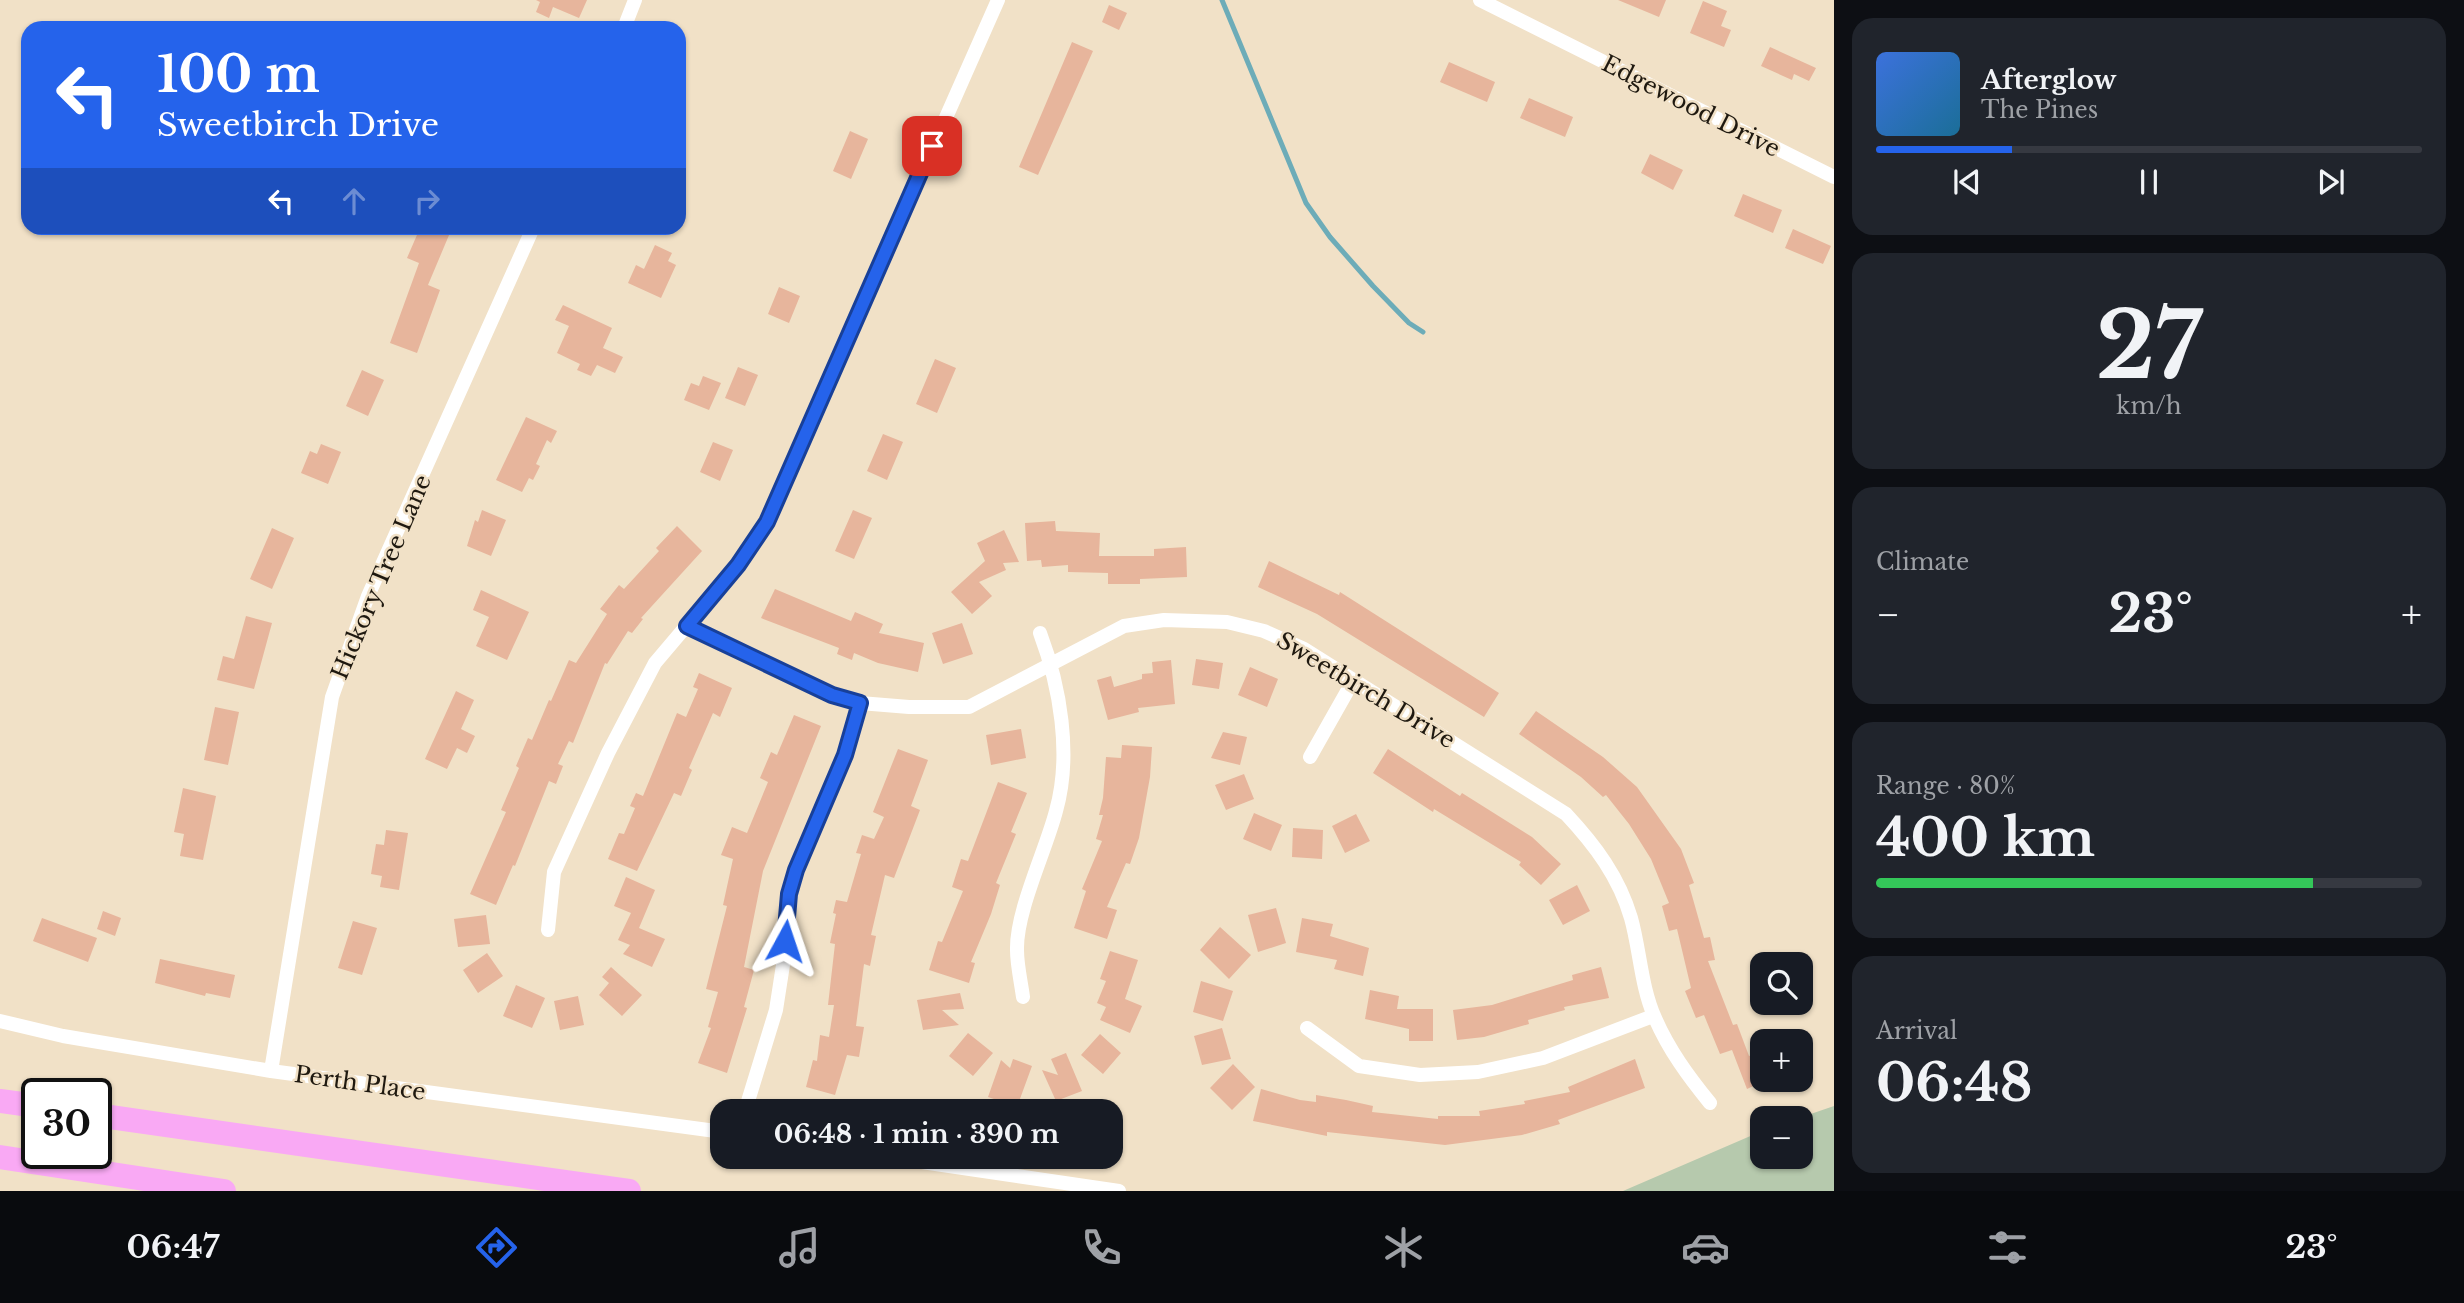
<!DOCTYPE html>
<html lang="en">
<head>
<meta charset="utf-8">
<style>
  body { margin:0; font-family:"Libre Baskerville",serif; background:#20242c; color:#f1f3f6; height:100vh; display:flex; flex-direction:column; font-size:26px; white-space:nowrap }
  * { box-sizing:border-box; margin:0 }
  p { font-size:23px; color:#9ea1a6 }
  .icon { flex:none; width:38px; height:38px; fill:none; stroke:currentColor; stroke-width:2; stroke-linecap:round; stroke-linejoin:round }
  .map { position:relative; flex:1; overflow:hidden }
  .side { display:flex; flex-direction:column; gap:18px; padding:18px; background:#0d0f14; width:630px }
  .side>* { flex:none }
  .top-card { position:absolute; left:21px; top:21px; width:665px; height:214px; border-radius:21px; box-shadow:0 2px 5px #0004; background:#2563eb; color:#fff; overflow:hidden }
  .fabs { position:absolute; left:1750px; top:952px; display:grid; gap:14px }
  .fabs a { display:grid; place-items:center; width:63px; height:63px; border-radius:14px; background:#171b24; box-shadow:0 2px 5px #0004; font-size:35px }
  .speed { position:absolute; left:21px; top:1078px; display:flex; gap:14px; font-size:35px; font-weight:700; text-align:center }
  .speed>* { display:grid; place-content:center; width:91px; height:91px; border-radius:50%; background:#171b24; box-shadow:0 2px 5px #0004; line-height:1 }
  .speed .limit { border:4px solid #111; border-radius:10px; background:#fff; color:#111 }
  .pin { position:absolute; display:grid; place-items:center; width:60px; height:60px; color:#fff; margin:-30px; border-radius:14px; box-shadow:0 4px 10px #0006 }
  .me { position:absolute; width:77px; margin:-38px; rotate:5deg; stroke-linejoin:round; filter:drop-shadow(0 0 5px #0008) }
  .turn { display:flex; align-items:center; gap:24px; height:147px; padding:0 21px; font-size:32px }
  .turn .icon { width:91px; height:91px; stroke-width:2.5 }
  .turn b { display:block; font-size:49px; line-height:60px }
  .lanes { display:flex; align-items:center; height:66px; padding:0 21px; background:#0003; justify-content:center; gap:35px; direction:ltr }
  .lanes .off { opacity:.35 }
  .big { font-size:52px; font-weight:700; line-height:1.1 }
  .side .tile { flex:1; display:flex; flex-direction:column; justify-content:center; gap:10px; min-width:0; padding:0 24px; border-radius:21px; background:#20242c }
  .side .dial { align-items:center; gap:0 }
  .dial b { font-size:91px; line-height:1 }
  .song { display:flex; align-items:center; gap:21px }
  .cover { width:84px; height:84px; border-radius:10px; background:linear-gradient(135deg,hsl(220 70% 55%),hsl(200 70% 35%)) }
  .played { height:7px; border-radius:4px; background:linear-gradient(90deg,#2563eb 25%,#363941 25%) }
  .keys { display:flex; justify-content:space-around; direction:ltr }
  .heat { display:flex; justify-content:space-between; align-items:center; font-size:38px; direction:ltr }
  .charge { height:10px; border-radius:5px; background:linear-gradient(90deg,#34c759 80%,#363941 0) }
  .trip { position:absolute; left:710px; top:1099px; width:413px; height:70px; border-radius:21px; background:#171b24; box-shadow:0 2px 5px #0004; font-weight:700; line-height:70px; text-align:center }
  .tabs { display:flex; height:112px; justify-content:space-around; align-items:center; background:#090b0e; color:#9ea1a6 }
  .tabs .icon { width:49px; height:49px }
  .tabs .current { color:#2563eb }
  .tabs b { font-size:32px; color:#f1f3f6 }
  main { display:flex; flex:1; min-height:0 }
  .map>svg:first-child { display:block }
  .green { fill:#b6c9ad }
  .lines { fill:none; stroke-linecap:round; stroke-linejoin:round }
  .stream { stroke:#6dacb8; stroke-width:5 }
  .building { fill:#e7b59c }
  .street { stroke:#fff; stroke-width:14 }
  .highway { stroke:#f9a9f4; stroke-width:24 }
  .route-casing { stroke:#184099; stroke-width:18 }
  .route { stroke:#2563eb; stroke-width:12 }
  .labels { text-anchor:middle; dominant-baseline:central; stroke-width:5; stroke-linejoin:round; paint-order:stroke }
  .street-label { font-size:23px; fill:#1f1910; stroke:#f1e1c7 }
</style>
</head>
<body>
<main>
<div class="map">
<svg width="1834" height="1191" viewBox="0 0 1834 1191">
  <rect width="100%" height="100%" fill="#f1e1c7"/>
  <!-- green -->
  <path class="green" d="M1834 1106V1191H1623L1762 1131V1157H1801V1118H1799Z"/>
  <g class="lines">
    <!-- stream -->
    <path class="stream" d="M1222 0 1306 203 1330 237 1373 286 1409 323 1423 332"/>
  </g>
  <!-- building -->
  <path class="building" d="M536 0H587L579 18 553 7 549 18 536 12 540 2Z
    M1618 0H1666L1659 17Z
    M1703 1 1727 11 1721 26 1731 30 1724 47 1690 33Z
    M1109 5 1127 13 1119 30 1102 22Z
    M1072 42 1093 51 1038 175 1019 167Z
    M1770 47 1816 68 1809 81 1794 74 1792 80 1761 66Z
    M1449 62 1495 82 1487 102 1440 82Z
    M1529 98 1573 117 1565 137 1520 118Z
    M850 131 868 139 851 179 833 171Z
    M1650 154 1683 170 1673 190 1641 173Z
    M1743 194 1782 210 1773 233 1734 216Z
    M420 228H452L428 285 440 290 417 353 390 343 419 263 407 258Z
    M1793 229 1831 246 1823 264 1785 248Z
    M655 245 672 253 668 261 676 265 661 298 628 283 636 265 644 269Z
    M779 287 800 296 789 323 768 314Z
    M563 305 612 328 603 348 623 357 615 373 597 365 591 376 577 370 580 364 557 353 569 326 555 320Z
    M935 359 956 368 937 413 916 404Z
    M738 367 758 375 745 406 725 398Z
    M362 370 384 380 368 416 346 406Z
    M703 376 721 383 709 410 684 400 691 383 699 386Z
    M526 417 557 431 551 443 547 440 536 464 540 466 533 480 529 478 522 492 496 480Z
    M883 434 903 442 887 480 867 471Z
    M713 442 733 450 720 481 700 472Z
    M321 444 341 452 328 484 301 473 310 451 317 454Z
    M482 510 506 520 491 556 467 546 475 520 478 522Z
    M853 510 872 518 854 559 835 551Z
    M1055 521 1056 531 1100 533 1099 556H1154V549L1186 547 1187 577 1140 579V584H1108V573L1068 572V565L1042 567 1041 560 1027 561 1025 523Z
    M677 526 702 551 641 618 643 619 632 633 628 631 607 664 605 663 573 743 569 741 558 764 563 766 556 784 549 781 515 866 513 865 496 905 470 894 506 812 501 810 519 768 516 766 528 738 532 740 549 700 551 701 569 660 576 663 607 614 600 609 619 585 624 589 659 551 656 548Z
    M272 528 294 538 272 589 250 579Z
    M1004 530 1019 562 1003 563 1006 570 979 582 992 596 972 614 951 592 985 561 977 543Z
    M1269 561 1339 595 1340 592 1499 693 1484 717 1317 614 1258 587Z
    M775 589 851 621 855 612 883 624 879 633 924 643 918 672 878 663 854 653 852 660 837 654 839 648 761 618Z
    M481 590 529 612 507 660 476 646 489 617 473 610Z
    M246 616 272 623 254 689 217 680 223 656 234 659Z
    M962 623 973 654 943 664 932 633Z
    M1196 659 1223 663 1219 689 1192 685Z
    M1171 660 1175 704 1138 708 1139 712 1108 720 1097 680 1111 676 1114 687 1142 679V674L1153 673 1152 662Z
    M1250 667 1278 679 1267 707 1238 695Z
    M699 673 732 688 720 717 713 713 689 768 692 770 681 796 674 793 637 871 608 859 619 833 624 834 635 808 630 806 636 793 643 796 677 713 686 717 698 689 693 687Z
    M456 691 474 700 461 729 475 736 467 753 457 748 447 769 425 759Z
    M215 707 239 712 228 765 204 760Z
    M1536 711 1603 757 1637 787 1681 849 1694 883 1689 885 1704 938 1710 937 1715 960 1708 961 1733 1025 1737 1024 1749 1056 1762 1051V1082L1747 1089 1732 1050 1720 1054 1704 1015 1696 1018 1685 991 1691 988 1677 929 1669 931 1662 906 1669 903 1651 859 1629 824 1606 795 1603 797 1581 777 1519 734Z
    M794 715 821 726 763 871 744 967 754 970 744 1007 747 1008 727 1073 698 1063 711 1028 708 1027 718 992 706 989 727 906 723 905 733 859 721 855 732 827 747 833 768 782 760 778 771 752 777 755Z
    M1021 729 1026 758 991 765 986 735Z
    M1223 732 1247 737 1240 765 1211 758Z
    M1122 745 1152 747 1150 777 1139 838 1130 864 1126 863 1107 907 1117 910 1107 939 1074 928 1086 891 1082 889 1102 841 1096 839 1103 815H1099L1103 798 1106 757 1121 758Z
    M898 749 928 760 911 806 920 810 894 878 885 875 871 935 876 936 870 966 864 964 856 1026 864 1027 859 1057 847 1055 835 1095 806 1087 813 1060 817 1061 820 1035 829 1037 834 1005H828L835 944 830 943 836 914 833 913 836 900 847 902 861 854 856 853 862 835 874 839 884 817 873 812Z
    M1388 749 1460 796 1462 793 1532 837 1561 864 1541 885 1519 865 1521 862 1434 809 1433 812 1373 773Z
    M1244 774 1254 799 1226 810 1215 785Z
    M998 782 1027 793 1011 832 1016 834 996 883 1000 885 991 914 971 962 975 963 969 983 929 970 938 941 942 942 963 891 952 887 961 859 968 861Z
    M183 788 216 796 203 860 180 856 184 834 174 832Z
    M1254 813 1282 825 1271 851 1243 839Z
    M1356 814 1370 841 1345 853 1332 826Z
    M1293 828 1323 830 1322 859 1292 857Z
    M386 830 408 833 399 890 380 887 382 876 371 874 376 844 384 845Z
    M626 877 655 890 639 928 665 939 652 967 623 954 630 945 618 940 631 913 614 906Z
    M1577 885 1590 911 1563 925 1549 900Z
    M1276 908 1286 943 1258 952 1248 915Z
    M103 911 121 918 115 936 97 929Z
    M486 915 490 944 458 947 454 919Z
    M42 918 97 938 88 962 33 941Z
    M1302 918 1333 924 1330 936 1369 948 1363 976 1334 969 1337 960 1296 952Z
    M353 921 377 928 362 975 338 968Z
    M1220 927 1251 955 1229 979 1200 950Z
    M1110 951 1138 960 1125 999 1142 1006 1130 1033 1100 1020 1106 1007 1097 1003 1106 981 1100 979Z
    M487 953 503 976 478 993 463 970Z
    M160 959 235 975 230 998 206 993 205 996 155 983Z
    M611 967 642 995 622 1016 599 995 609 983 602 977Z
    M1601 967 1609 998 1564 1007 1565 1010 1528 1020 1529 1024 1484 1037 1457 1040 1453 1010 1492 1005 1573 980 1572 975Z
    M1201 981 1233 991 1223 1021 1193 1012Z
    M516 985 545 998 532 1028 503 1016Z
    M1370 990 1399 996 1397 1009H1433V1041H1409V1029L1365 1019Z
    M960 993 964 1009 942 1010 959 1025 923 1030 917 1000Z
    M578 996 584 1025 560 1030 554 1001Z
    M1222 1028 1231 1059 1202 1065 1194 1036Z
    M968 1033 993 1053 973 1076 949 1056Z
    M1100 1034 1121 1053 1103 1074 1081 1055Z
    M1066 1053 1082 1091 1056 1101 1042 1070 1058 1075 1051 1059Z
    M1013 1059 1032 1066 1017 1107 988 1097 1001 1060 1010 1068Z
    M1635 1059 1645 1088 1558 1120 1560 1124 1522 1135 1445 1145 1327 1132V1136L1253 1121 1261 1089 1300 1100 1316 1102V1095L1346 1100 1373 1106 1372 1112 1438 1119V1116H1480L1479 1111 1525 1104 1524 1101 1570 1092 1568 1087Z
    M1233 1064 1255 1087 1232 1110 1210 1088Z"/>
  <g class="lines">
    <!-- street -->
    <path class="street" d="M1480 0 1834 177
      M624 28 635 0
      M687 626 832 695 860 703 909 707H969L1124 626 1164 620 1227 622 1264 631 1304 649 1566 814C1595 845 1619 877 1631 918 1640 950 1641 987 1655 1018 1669 1050 1688 1076 1710 1103
      M1310 757 1353 681
      M548 930 554 872 608 753 655 663 738 565 767 522 998 0
      M1023 997C1021 982 1017 965 1017 950 1016 911 1046 850 1056 811 1072 755 1060 686 1040 633
      M0 1021 63 1036 271 1071 723 1132
      M1307 1028 1359 1066 1420 1075 1478 1072 1543 1058 1653 1016
      M271 1071 332 697 368 596 533 228
      M745 1111 776 1010 783 965 789 894 796 870 844 755 860 703
      M888 1157 1119 1191"/>
    <!-- highway -->
    <path class="highway" d="M0 1101 37 1106
      M96 1115 629 1191
      M0 1157 224 1191"/>
  </g>
  <g class="lines">
    <defs>
      <path id="route" d="M785 941 789 894 796 870 845 755 860 703 832 695 687 626 738 565 767 522 932 146"/>
    </defs>
    <!-- route casing -->
    <use href="#route" class="route-casing"/>
    <!-- route -->
    <use href="#route" class="route"/>
  </g>
  <g class="labels">
    <!-- street labels -->
    <g class="street-label">
      <text transform="translate(1691 106) rotate(27)">Edgewood Drive</text>
      <text transform="translate(381 577) rotate(-67)">Hickory Tree Lane</text>
      <text transform="translate(1366 690) rotate(31)">Sweetbirch Drive</text>
      <text transform="translate(360 1083) rotate(8)">Perth Place</text>
    </g>
  </g>
</svg>
<div class="fabs">
<a><svg class="icon" aria-label="search" viewBox="0 0 24 24"><circle cx="10" cy="10" r="6"/><path d="M15 15l6 6"/></svg></a>
<a>+</a>
<a>−</a>
</div>
<div class="speed"><div class="limit">30</div></div>
<div class="pin" style="left:932px;top:146px;background:#d93025"><svg class="icon" aria-label="arrive" viewBox="0 0 24 24"><path d="M6 21V4h12l-3 4 3 4H6"/></svg></div>
<svg class="me" style="left:785px;top:941px" viewBox="-20 -20 40 40"><path d="M0-17L14 15 0 8-14 15z" fill="#2563eb" stroke="#fff" stroke-width="4"/></svg>
<div class="trip">06:48 · 1 min · 390 m</div>
<div class="top-card">
<div class="turn"><svg class="icon" aria-label="left" viewBox="0 0 24 24"><path d="M17 20v-9H6M10 6l-5 5 5 5"/></svg><div><b>100 m</b>Sweetbirch Drive</div></div>
<div class="lanes"><svg class="icon" aria-label="left" viewBox="0 0 24 24"><path d="M17 20v-9H6M10 6l-5 5 5 5"/></svg><svg class="icon off" aria-label="ahead" viewBox="0 0 24 24"><path d="M12 20V5M6 11l6-6 6 6"/></svg><svg class="icon off" aria-label="right" viewBox="0 0 24 24"><path d="M7 20v-9h11M14 6l5 5-5 5"/></svg></div>
</div>
</div>
<section class="side">
<div class="tile">
<div class="song"><i class="cover"></i><div><b>Afterglow</b><p>The Pines</p></div></div>
<div class="played"></div>
<div class="keys"><svg class="icon" aria-label="previous" viewBox="0 0 24 24"><path d="M18 5L8 12l10 7zM5 5v14"/></svg><svg class="icon" aria-label="pause" viewBox="0 0 24 24"><path d="M8 5v14M16 5v14"/></svg><svg class="icon" aria-label="next" viewBox="0 0 24 24"><path d="M6 5l10 7-10 7zM19 5v14"/></svg></div>
</div>
<div class="tile dial"><b>27</b><p>km/h</p></div>
<div class="tile"><p>Climate</p>
<div class="heat"><a>−</a><b class="big">23°</b><a>+</a></div>
</div>
<div class="tile"><p>Range · 80%</p><b class="big">400 km</b><div class="charge"></div></div>
<div class="tile"><p>Arrival</p><b class="big">06:48</b></div>
</section>
</main>
<nav class="tabs">
<b>06:47</b>
<svg class="icon current" aria-label="directions" viewBox="0 0 24 24"><path d="M12 3l9 9-9 9-9-9zM9 14v-3h6M13 9l2 2-2 2"/></svg>
<svg class="icon" aria-label="music" viewBox="0 0 24 24"><path d="M9 18V5l10-2v13"/><circle cx="6" cy="18" r="3"/><circle cx="16" cy="16" r="3"/></svg>
<svg class="icon" aria-label="phone" viewBox="0 0 24 24"><path d="M5 4h4l2 5-3 2q2 4 5 5l2-3 5 2v4C11 20 4 13 5 4z"/></svg>
<svg class="icon" aria-label="climate" viewBox="0 0 24 24"><path d="M12 3v18M4 7l16 10M4 17L20 7"/></svg>
<svg class="icon" aria-label="car" viewBox="0 0 24 24"><path d="M5 17H2v-5l4-1 3-4h7l3 4 3 1v5h-3M9 17h6M6 11h13"/><circle cx="7" cy="17" r="2"/><circle cx="17" cy="17" r="2"/></svg>
<svg class="icon" aria-label="filters" viewBox="0 0 24 24"><path d="M4 7h16M4 17h16"/><circle cx="9" cy="7" r="2"/><circle cx="15" cy="17" r="2"/></svg>
<b>23°</b>
</nav>
</body>
</html>
